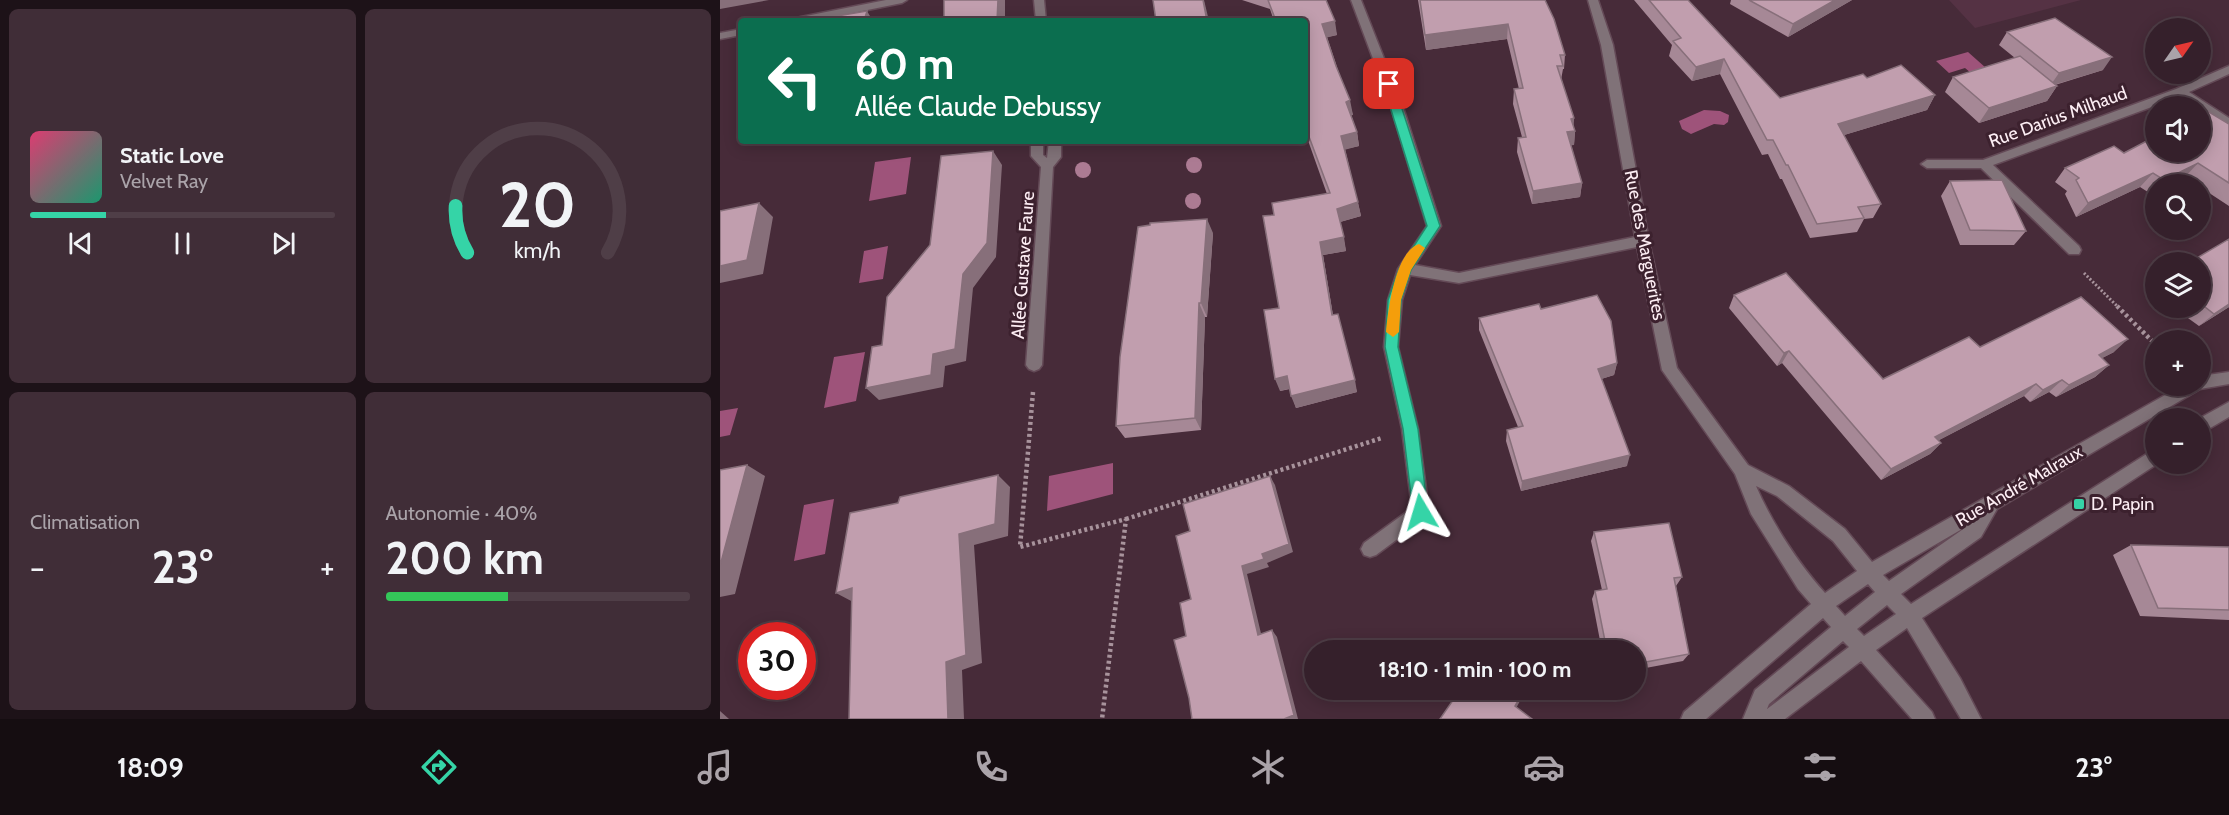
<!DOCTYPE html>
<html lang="fr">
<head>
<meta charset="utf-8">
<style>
  body { margin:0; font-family:Cabin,sans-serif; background:#402d37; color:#f1f3f6; height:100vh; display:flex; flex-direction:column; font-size:22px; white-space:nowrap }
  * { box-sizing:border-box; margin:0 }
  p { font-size:20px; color:#aaa3a9 }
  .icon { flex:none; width:33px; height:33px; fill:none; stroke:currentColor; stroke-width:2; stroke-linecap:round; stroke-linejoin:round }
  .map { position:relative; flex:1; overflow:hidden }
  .sheet { display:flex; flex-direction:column; gap:9px; padding:9px; background:#1d1218; width:720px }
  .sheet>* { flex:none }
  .hud { position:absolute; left:18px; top:18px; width:570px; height:126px; border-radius:6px; box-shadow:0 3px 15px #0003,0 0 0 2px #4f3e47; background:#0b6e4f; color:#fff; overflow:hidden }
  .needle { width:39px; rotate:56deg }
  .buttons { position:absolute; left:1425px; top:18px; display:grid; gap:12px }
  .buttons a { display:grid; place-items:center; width:66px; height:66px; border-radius:50%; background:#35202b; box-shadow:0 3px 15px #0003,0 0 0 2px #4f3e47; font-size:30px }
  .speed { position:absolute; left:18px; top:622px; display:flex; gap:12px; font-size:30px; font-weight:700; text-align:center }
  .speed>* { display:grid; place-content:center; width:78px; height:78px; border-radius:50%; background:#35202b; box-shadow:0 3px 15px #0003,0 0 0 2px #4f3e47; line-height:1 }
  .speed .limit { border:9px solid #d22; background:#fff; color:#111 }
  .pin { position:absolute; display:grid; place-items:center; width:51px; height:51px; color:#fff; margin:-26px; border-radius:12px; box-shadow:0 3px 9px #0006 }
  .me { position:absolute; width:66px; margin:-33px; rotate:353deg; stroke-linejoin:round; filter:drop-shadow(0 0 4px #0008) }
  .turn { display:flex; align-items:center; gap:21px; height:126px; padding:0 18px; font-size:27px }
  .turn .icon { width:78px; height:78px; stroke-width:2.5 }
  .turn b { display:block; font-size:42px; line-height:51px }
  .big { font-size:45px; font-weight:700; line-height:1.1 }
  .sheet .card { flex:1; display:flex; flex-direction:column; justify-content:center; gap:9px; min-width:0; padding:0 21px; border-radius:9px; background:#402d37 }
  .sheet .dial { align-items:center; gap:0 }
  .dial svg { height:156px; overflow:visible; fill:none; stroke:#4f3e47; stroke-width:7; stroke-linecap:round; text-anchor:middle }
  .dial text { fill:#f1f3f6; stroke:none }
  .song { display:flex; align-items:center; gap:18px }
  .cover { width:72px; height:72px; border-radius:9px; background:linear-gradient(135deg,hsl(340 70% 55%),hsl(160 70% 35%)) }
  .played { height:6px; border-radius:3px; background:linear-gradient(90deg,#35d4a7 25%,#4f3e47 25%) }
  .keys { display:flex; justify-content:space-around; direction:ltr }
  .heat { display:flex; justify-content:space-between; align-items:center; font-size:33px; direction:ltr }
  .charge { height:9px; border-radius:4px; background:linear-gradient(90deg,#34c759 40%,#4f3e47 0) }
  .sheet .tiles { flex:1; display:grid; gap:9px; grid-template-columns:repeat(2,1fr) }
  .trip { position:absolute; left:584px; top:640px; width:342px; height:60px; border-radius:30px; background:#35202b; box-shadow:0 3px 15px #0003,0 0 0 2px #4f3e47; font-weight:700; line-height:60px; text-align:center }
  .tabs { display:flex; height:96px; justify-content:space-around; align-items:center; background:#150d11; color:#aaa3a9 }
  .tabs .icon { width:42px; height:42px }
  .tabs .current { color:#35d4a7 }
  .tabs b { font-size:27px; color:#f1f3f6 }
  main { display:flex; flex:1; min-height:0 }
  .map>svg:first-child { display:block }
  .built { fill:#553244 }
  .water { fill:#9e537a }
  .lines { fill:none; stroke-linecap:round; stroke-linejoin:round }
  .minor-casing { stroke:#644a57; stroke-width:3 }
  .path-far1 { stroke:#a8939c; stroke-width:3; stroke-dasharray:2 2; stroke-linecap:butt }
  .path { stroke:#a8939c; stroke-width:4.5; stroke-dasharray:3 3; stroke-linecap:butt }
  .minor { fill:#807278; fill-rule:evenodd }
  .tree { fill:#ac7b93 }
  .wall { fill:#a68896 }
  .shaded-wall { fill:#876f7a }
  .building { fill:#c19eae; stroke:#876f7a; stroke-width:1.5 }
  .route { fill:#35d4a7; stroke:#228a6d; stroke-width:1.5 }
  .slow { fill:#f59e0b }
  .poi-dot { fill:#35d4a7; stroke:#3c212e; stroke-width:2 }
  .labels { text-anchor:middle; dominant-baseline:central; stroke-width:6; stroke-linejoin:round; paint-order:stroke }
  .street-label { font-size:18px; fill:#fdeef4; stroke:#3c212e }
  .poi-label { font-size:18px; fill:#fdeef4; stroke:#3c212e; text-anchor:start }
</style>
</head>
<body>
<main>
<section class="sheet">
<div class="tiles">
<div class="card">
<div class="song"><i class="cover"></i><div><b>Static Love</b><p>Velvet Ray</p></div></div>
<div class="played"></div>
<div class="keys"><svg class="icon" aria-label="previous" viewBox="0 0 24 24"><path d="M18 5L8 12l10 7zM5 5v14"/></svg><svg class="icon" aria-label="pause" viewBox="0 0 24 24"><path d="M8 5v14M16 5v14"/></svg><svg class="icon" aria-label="next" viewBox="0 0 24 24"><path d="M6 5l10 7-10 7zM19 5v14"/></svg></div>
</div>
<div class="card dial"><svg viewBox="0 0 100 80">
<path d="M14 69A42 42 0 1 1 86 69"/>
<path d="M14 69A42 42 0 0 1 8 45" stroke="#35d4a7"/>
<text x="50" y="56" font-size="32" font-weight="700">20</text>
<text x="50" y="72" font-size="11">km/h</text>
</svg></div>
<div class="card"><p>Climatisation</p>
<div class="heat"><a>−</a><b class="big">23°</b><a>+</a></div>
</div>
<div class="card"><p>Autonomie · 40%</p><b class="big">200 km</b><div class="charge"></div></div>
</div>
</section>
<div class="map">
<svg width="1509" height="719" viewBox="0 0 1509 719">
  <rect width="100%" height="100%" fill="#472b39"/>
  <!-- built -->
  <path class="built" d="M1229 0H1361L1255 28Z"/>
  <!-- water -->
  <path class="water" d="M1248 52 1266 68 1251 73 1245 68 1229 73 1216 61Z
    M984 110 1000 111 1009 115 1008 122 1004 125 994 124 971 134 962 129 959 121Z
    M191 157 186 194 149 201 155 162Z
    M168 246 163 279 139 283 144 251Z
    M145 352 136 401 104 408 114 357Z
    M18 408 10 435 0 437V411Z
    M393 463V494L327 511 329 476Z
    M114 499 105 554 74 561 84 505Z"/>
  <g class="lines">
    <defs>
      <path id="minor" d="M166 0H187L182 3 93 21H71L76 18Z
        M314 0H324L326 21H316Z
        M631 0H641L682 104 721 226 695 265 739 273 915 237 881 45 868 0H878L893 45 929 241 957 368 1028 465 1069 486 1125 529 1152 562 1461 386H1480V376L1509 372V384L1480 389 1277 509 1261 537 1181 594 1191 604 1436 448 1437 464 1202 618 1240 678 1261 719H1241L1187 628 1156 650 1212 712 1215 719H1192L1141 661 1065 719H1023L1035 690 1111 627 1103 618 986 719H961L964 712 1091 604 1078 589 1031 514 1015 474 942 370 917 247 739 283 690 275 682 300 678 347 698 429 709 511 707 517 656 555 650 557 644 555 641 549 644 543 692 508 682 429 664 347 668 300 678 269 707 226 670 104ZM1036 486 1057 496 1113 541 1137 571 1105 593C1078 563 1052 523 1036 486ZM1249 525 1169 581 1163 575ZM1148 584 1155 592 1125 616 1116 606ZM1167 605 1176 614 1144 636 1137 629ZM1123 641 1129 647 1047 709 1049 704Z
        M21 29V35L0 39V33Z
        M1509 66V74L1469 92 1509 118V128L1480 111V106H1474L1459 97 1273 165 1359 246 1361 250 1359 254H1349L1261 168H1207L1201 164 1207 160H1263L1456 89Z
        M311 141H323V155L327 158 329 141H341V157L333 167 322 365 319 369 314 371 309 369 306 365 321 167 311 156Z
        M1509 402V417L1480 434V418Z"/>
    </defs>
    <!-- minor casing -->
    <use href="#minor" class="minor-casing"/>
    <!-- path-far1 -->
    <path class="path-far1" d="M1364 273 1398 307"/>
    <!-- path -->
    <path class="path" d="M1397 306 1436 345
      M313 392 300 547 406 519 382 719
      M406 519 662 438"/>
    <!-- minor -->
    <use href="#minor" class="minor"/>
  </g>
  <!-- trees -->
  <g class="tree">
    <circle cx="474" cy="165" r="8"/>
    <circle cx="363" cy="170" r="8"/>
    <circle cx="473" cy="201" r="8"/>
  </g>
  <!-- wall -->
  <path class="wall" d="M522 0H606L617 35 607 37 633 115H631L637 132 639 146 625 149 641 216 620 222 626 251 603 255 613 315 637 392 576 408 570 389 560 391 559 308 554 215 607 194 585 132V21H554L550 9Z
    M698 0H825L845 55 844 69H843L841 80 854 118 853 126 855 131 854 145H851L862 183 860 197 812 204 797 152 798 138 802 137 793 104 794 89H799L787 39 706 50Z
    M914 0H968L1060 98 1147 78 1215 95 1207 110 1124 135 1161 204 1153 218 1144 219 1137 232 1090 238 1062 179H1060L1048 154 1042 155 1000 74 972 81 949 56 952 45Z
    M1011 0H1132L1068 37 1010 4Z
    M1287 32 1383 70 1335 85 1337 86 1327 101 1259 123 1225 92 1233 77 1295 58 1279 45Z
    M1509 124V206L1480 187V184H1476L1465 177 1451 184H1436V192L1431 194 1420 187 1356 217 1345 194 1347 191 1335 182 1345 168Z
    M1230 181 1306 231 1294 245H1240L1221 196Z
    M493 233 487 317H485L481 430 405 438 396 426Z
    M1480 262 1509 307 1479 326 1454 308H1480Z
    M1436 286V293L1432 290Z
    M1014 295 1163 379 1260 347 1394 352 1382 358 1389 365 1375 377 1336 397 1329 392 1310 402 1304 396 1219 440 1221 443 1210 454 1161 480 1062 363 1057 366 1009 308Z
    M821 309 897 363 894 375 881 379 907 466 801 491 786 441 787 430 798 427 759 330V318Z
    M874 532 962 577 956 586 969 654 963 661 915 670V651H882L872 599 875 591 882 590 871 541Z
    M1411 545 1509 547V620L1420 616 1393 555Z"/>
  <!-- shaded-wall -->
  <path class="shaded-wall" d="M0 0H49L0 9Z
    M278 0H285V21H277Z
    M483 0H484L489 21H487Z
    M1115 0H1132L1068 37 1073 24Z
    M147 11 153 21H144Z
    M615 21 617 35 605 38 602 24Z
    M788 24 787 39 706 50 705 35Z
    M1392 57 1383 70 1330 86 1339 73Z
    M1004 59 1000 74 972 81 976 67Z
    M1337 86 1327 101 1259 123 1269 108Z
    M1215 95 1207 110 1111 139 1118 124Z
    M630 100 633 115 628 116 626 102Z
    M854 118 853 131H855L854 145 845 146 847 132 851 119Z
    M637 132 639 146 624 150 621 136Z
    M273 151 282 165 276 257 253 288 246 361 225 366 223 387 159 400 146 388 243 274Z
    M1478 163 1465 177 1451 184H1440L1444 180Z
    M1433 173 1420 187 1356 217 1368 203Z
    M862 183 860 197 812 204 813 191Z
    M638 202 641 216 620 222 617 209Z
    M39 203 53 217 43 274 0 283V266Z
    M487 219 493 233 487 317 481 303Z
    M624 237 626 251 603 255 615 328 612 315 600 242Z
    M479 303 485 317 481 430 475 418Z
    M1509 304V307L1479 326 1494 314Z
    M1408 339 1394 352 1365 367 1379 355Z
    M1069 351 1062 363 1057 366 1064 353Z
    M897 363 894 375 875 381 878 369Z
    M1389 365 1375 377 1336 397 1349 385Z
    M567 376 572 388 560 391 555 379Z
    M635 380 637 392 576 408 571 396Z
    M1342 380 1329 392 1310 402 1323 390Z
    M1316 384 1304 396 1204 448 1215 437Z
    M1221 443 1210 454 1161 480 1171 469Z
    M910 455 907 466 801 491 802 481Z
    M27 465 45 476 15 594 0 597V566Z
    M278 475 290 487 288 536 254 545 262 663 242 670 244 719H228L226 662 239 534Z
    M550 476 555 485 573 552 547 563 549 567 527 574 543 642 538 635 522 566 542 554Z
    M132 588 135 603 116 593Z
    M552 630 557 637 578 719H564Z
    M804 690H806L794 712 795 706Z
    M0 711 9 719H0Z"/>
  <!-- building -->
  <path class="building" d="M224 0H278L277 21H218L224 16Z
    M433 0H483L487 21H436Z
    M548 0H606L615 21 602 24 616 66 630 100 626 102 637 132 621 136 638 202 617 209 624 237 600 242 612 315 618 314 635 380 571 396 567 376 555 379 544 310 559 308 543 216 554 215 552 203 610 193 585 126V21H556Z
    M700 0H825L834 19 845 55H840L843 66H837L854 118 851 119 855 131 847 132 862 183 813 191 798 138 806 137 794 89 803 88 788 24 705 35Z
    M929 0H968L1060 98 1143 74 1147 78 1181 65 1215 95 1118 124 1161 204 1138 207 1144 218 1097 224 1068 165H1066L1053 140H1047L1004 59 976 67 953 41 961 38Z
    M1029 0H1115L1073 24Z
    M147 11 144 21H109L111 17Z
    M1335 18 1392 57 1339 73 1287 32Z
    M1300 56 1337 86 1269 108 1233 77Z
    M1484 109 1509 124V183L1478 163 1444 180 1433 173 1368 203 1356 180 1359 178 1345 168 1394 146 1404 153 1436 136V152H1480V111Z
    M273 151 267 243 243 274 235 349 213 354 211 375 146 388 152 347 162 345 167 297 210 245 221 156Z
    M1282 180 1306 231 1250 230 1230 181Z
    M39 203 27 260 0 266V211Z
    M487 219 481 303H479L475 418 396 426 400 357 418 227 430 225V223Z
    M1509 239V304L1494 314 1480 303V262H1470Z
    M1066 273 1163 379 1249 337 1260 347 1361 297 1408 339 1379 355 1389 365 1349 385 1342 380 1323 390 1316 384 1215 437 1221 443 1171 469 1069 351 1064 353 1014 295Z
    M877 295 891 321 897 363 878 369 910 455 802 481 787 430 803 426 759 318 819 304 821 309Z
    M27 465 0 566V470Z
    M278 475 275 524 239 534 246 655 226 662 228 719H129L132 588 116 593 130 513 178 503 180 497Z
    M550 476 569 544 542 554 544 559 522 566 538 635 552 630 574 715 564 719H472L469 698 454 640 466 636 460 603 471 599 456 536 470 531 463 504Z
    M949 523 962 577 954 578 969 654 915 664V651H887L875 591 887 589 874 532Z
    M1411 545 1509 547V610L1438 608Z
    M769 640 783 651H761Z
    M740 690H804L795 706 812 719H720Z"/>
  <!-- route -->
  <path class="route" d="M669 80 674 84 720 226 691 270 681 300 678 347 698 429 708 512 706 517 701 519 695 517 693 512 683 429 665 347 668 300 679 269 707 226 663 84Z"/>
  <!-- slow -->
  <path class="slow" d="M699 244 705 248 691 270 681 300 679 332 673 337 666 332C668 310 675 252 699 244Z"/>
  <!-- markers -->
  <rect class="poi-dot" x="1353" y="498" width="12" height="12" rx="3"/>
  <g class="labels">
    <!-- street labels -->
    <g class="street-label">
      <text transform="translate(1338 117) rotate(-20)">Rue Darius Milhaud</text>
      <text transform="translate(925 245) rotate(79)">Rue des Marguerites</text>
      <text transform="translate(303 265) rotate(-86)">Allée Gustave Faure</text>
      <text transform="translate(1299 486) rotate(-30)">Rue André Malraux</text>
    </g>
    <!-- poi labels -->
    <g class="poi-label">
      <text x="1371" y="504">D. Papin</text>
    </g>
  </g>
</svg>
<div class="buttons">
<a><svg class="needle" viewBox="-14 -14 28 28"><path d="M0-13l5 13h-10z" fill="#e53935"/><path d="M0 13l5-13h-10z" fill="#aaa3a9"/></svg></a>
<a><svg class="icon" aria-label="sound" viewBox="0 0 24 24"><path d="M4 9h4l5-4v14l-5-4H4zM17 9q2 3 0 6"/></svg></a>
<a><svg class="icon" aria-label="search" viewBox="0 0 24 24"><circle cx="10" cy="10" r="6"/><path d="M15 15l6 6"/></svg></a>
<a><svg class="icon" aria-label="layers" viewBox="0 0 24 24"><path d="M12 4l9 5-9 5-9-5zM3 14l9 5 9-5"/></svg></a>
<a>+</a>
<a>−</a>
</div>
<div class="speed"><div class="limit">30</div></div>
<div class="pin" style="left:669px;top:84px;background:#d93025"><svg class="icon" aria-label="arrive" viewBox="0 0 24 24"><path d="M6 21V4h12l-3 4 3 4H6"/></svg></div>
<svg class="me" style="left:701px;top:512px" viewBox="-20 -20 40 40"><path d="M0-17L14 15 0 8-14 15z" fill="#35d4a7" stroke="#fff" stroke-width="4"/></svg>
<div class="trip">18:10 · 1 min · 100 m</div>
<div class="hud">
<div class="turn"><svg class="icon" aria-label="left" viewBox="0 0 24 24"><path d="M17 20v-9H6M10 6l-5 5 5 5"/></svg><div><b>60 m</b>Allée Claude Debussy</div></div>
</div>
</div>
</main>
<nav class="tabs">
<b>18:09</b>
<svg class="icon current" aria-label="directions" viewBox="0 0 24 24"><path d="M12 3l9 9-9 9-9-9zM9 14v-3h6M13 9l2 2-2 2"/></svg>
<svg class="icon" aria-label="music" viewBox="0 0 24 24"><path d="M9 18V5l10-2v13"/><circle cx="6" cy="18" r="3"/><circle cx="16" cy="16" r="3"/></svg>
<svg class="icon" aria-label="phone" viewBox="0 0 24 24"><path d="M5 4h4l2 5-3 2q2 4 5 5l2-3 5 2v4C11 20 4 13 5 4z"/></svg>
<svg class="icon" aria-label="climate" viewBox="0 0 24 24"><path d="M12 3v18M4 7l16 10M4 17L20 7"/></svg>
<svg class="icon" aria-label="car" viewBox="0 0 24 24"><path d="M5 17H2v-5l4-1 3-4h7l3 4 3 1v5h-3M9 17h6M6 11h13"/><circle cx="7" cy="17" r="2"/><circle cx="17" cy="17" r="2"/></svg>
<svg class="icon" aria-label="filters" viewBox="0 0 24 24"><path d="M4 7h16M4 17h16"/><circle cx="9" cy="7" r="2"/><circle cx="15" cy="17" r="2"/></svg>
<b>23°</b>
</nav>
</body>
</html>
